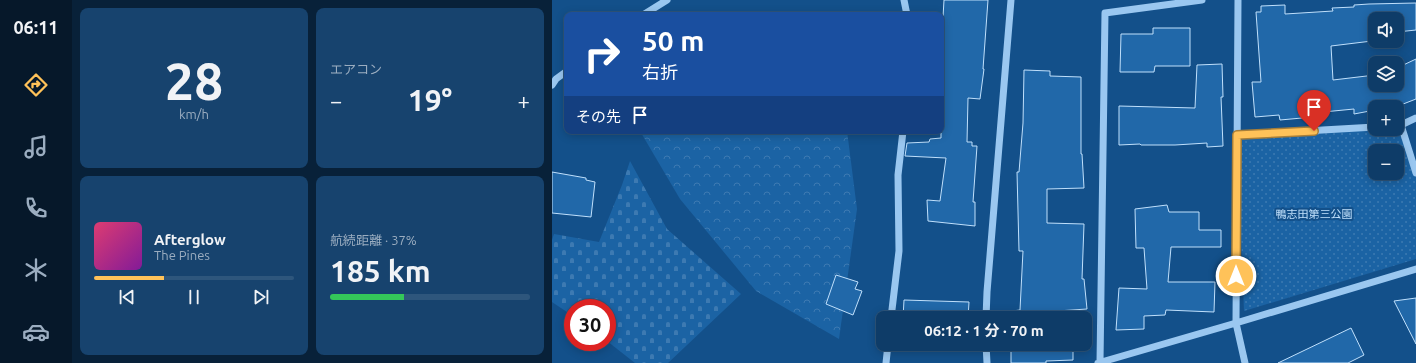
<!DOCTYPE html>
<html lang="ja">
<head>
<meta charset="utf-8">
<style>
  body { margin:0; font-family:Ubuntu,"Noto Sans JP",sans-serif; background:#17436e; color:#f1f3f6; height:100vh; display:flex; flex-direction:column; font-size:15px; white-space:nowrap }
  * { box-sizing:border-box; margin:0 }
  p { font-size:13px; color:#9badc0 }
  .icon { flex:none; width:22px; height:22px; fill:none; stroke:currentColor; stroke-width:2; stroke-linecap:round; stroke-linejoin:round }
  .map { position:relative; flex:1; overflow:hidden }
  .panel { display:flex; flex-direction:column; gap:8px; padding:8px; background:#082139; width:480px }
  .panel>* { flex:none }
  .banner { position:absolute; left:12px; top:12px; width:380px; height:122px; border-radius:8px; box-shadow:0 2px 10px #0003,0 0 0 1px #2e567c; background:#1a4fa0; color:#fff; overflow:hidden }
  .fabs { position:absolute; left:816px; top:12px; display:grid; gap:8px }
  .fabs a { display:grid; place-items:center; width:36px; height:36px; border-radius:8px; background:#0e3c68; box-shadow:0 2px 10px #0003,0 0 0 1px #2e567c; font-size:20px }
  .speed { position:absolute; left:12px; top:299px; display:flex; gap:8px; font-size:20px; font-weight:700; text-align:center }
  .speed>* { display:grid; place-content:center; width:52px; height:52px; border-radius:50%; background:#0e3c68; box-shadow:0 2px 10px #0003,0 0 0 1px #2e567c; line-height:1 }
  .speed .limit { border:6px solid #d22; background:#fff; color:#111 }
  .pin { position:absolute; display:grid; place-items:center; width:34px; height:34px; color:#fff; margin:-41px -17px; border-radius:50% 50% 50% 0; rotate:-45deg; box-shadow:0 0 4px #0007 }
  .pin .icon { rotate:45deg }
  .me { position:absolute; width:44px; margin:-22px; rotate:0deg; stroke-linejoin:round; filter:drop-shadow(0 0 3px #0008) }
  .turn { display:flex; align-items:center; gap:14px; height:84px; padding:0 12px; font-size:18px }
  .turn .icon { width:52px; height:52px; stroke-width:2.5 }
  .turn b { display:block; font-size:28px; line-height:34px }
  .then { display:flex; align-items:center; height:38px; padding:0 12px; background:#0003; gap:8px; font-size:15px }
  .big { font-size:30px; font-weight:700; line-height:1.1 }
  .panel .card { flex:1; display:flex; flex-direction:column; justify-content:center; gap:6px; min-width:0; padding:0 14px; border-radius:8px; background:#17436e }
  .panel .dial { align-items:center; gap:0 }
  .dial b { font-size:52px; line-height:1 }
  .song { display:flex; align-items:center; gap:12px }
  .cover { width:48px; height:48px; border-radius:6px; background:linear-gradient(135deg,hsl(340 70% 55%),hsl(290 70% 35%)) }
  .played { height:4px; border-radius:2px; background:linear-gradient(90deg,#ffc259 35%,#2e567c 35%) }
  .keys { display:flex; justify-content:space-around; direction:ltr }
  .heat { display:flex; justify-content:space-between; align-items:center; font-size:22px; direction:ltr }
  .charge { height:6px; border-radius:3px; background:linear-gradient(90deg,#34c759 37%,#2e567c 0) }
  .panel .tiles { flex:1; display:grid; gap:8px; grid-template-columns:repeat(2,1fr) }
  .trip { position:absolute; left:324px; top:311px; width:216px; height:40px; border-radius:8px; background:#0e3c68; box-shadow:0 2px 10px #0003,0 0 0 1px #2e567c; font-weight:700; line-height:40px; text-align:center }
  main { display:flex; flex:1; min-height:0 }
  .menu { display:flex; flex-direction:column; width:72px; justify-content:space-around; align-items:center; background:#06182a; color:#9badc0 }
  .menu .icon { width:28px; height:28px }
  .menu .active { color:#ffc259 }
  .menu b { font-size:18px; color:#f1f3f6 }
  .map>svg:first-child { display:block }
  .grass { fill:url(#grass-dots); fill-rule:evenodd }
  .forest { fill:url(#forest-crowns) }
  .cemetery { fill:url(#cemetery-stones) }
  .building { fill:#2168a9; stroke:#c0e0fc }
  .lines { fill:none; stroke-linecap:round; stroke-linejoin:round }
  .minor { stroke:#9ac7f0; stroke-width:7 }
  .route-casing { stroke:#a67e3a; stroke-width:10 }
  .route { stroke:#ffc259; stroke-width:7 }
  .labels { text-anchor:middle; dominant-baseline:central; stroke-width:4; stroke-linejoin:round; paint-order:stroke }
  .park-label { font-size:11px; fill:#c0e0fc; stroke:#13508a }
</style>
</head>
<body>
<main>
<nav class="menu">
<b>06:11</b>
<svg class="icon active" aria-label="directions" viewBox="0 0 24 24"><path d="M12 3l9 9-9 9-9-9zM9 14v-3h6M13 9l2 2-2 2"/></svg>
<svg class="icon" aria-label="music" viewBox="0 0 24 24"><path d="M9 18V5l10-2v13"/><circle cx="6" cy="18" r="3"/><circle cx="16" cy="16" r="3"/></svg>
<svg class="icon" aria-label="phone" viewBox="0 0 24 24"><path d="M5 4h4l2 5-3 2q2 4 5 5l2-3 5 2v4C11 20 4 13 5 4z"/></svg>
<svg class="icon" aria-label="climate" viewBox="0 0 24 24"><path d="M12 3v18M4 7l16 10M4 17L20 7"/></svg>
<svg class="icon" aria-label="car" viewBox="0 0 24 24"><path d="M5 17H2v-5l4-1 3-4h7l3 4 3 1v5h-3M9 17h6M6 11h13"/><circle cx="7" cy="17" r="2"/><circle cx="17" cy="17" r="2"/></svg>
</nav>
<section class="panel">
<div class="tiles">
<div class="card dial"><b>28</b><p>km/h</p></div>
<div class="card"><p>エアコン</p>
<div class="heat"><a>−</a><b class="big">19°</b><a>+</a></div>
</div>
<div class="card">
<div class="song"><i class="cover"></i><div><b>Afterglow</b><p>The Pines</p></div></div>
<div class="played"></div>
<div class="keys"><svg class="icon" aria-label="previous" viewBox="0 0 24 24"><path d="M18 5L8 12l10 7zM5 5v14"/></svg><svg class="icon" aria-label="pause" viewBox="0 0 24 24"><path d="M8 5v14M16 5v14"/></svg><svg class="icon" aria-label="next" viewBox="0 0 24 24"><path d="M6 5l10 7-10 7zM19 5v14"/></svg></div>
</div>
<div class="card"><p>航続距離 · 37%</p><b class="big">185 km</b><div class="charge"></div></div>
</div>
</section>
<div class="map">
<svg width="864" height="363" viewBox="0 0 864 363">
  <defs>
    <pattern id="grass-dots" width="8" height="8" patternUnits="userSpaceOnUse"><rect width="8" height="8" fill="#1b63a4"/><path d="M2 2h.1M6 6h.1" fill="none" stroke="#3d7ab2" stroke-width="1.8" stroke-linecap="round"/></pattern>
    <pattern id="forest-crowns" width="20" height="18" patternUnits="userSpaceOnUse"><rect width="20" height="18" fill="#1b63a4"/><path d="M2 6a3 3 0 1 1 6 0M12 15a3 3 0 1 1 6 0" fill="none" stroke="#3d7ab2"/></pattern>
    <pattern id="cemetery-stones" width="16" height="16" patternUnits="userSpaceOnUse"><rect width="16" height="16" fill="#1b63a4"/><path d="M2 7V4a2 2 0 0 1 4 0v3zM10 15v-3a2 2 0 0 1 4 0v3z" fill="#3d7ab2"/></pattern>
  </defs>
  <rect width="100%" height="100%" fill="#13508a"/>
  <!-- grass -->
  <path class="grass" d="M849 125 864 174V259L692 311 685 135 845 129ZM823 151H845V173H823Z"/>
  <!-- forest -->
  <path class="forest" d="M88 131H295L305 209 287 339 204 291 128 199Z"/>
  <!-- cemetery -->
  <path class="cemetery" d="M78 161 115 229 189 294 116 363H83L55 341V308H21V316L0 302V240L2 234 47 242 70 185Z"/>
  <!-- building -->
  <path class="building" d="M392 0H436L431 69H432L428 99 416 98 415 142H420V146H425L421 202H423V226L376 221 375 200 388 201 394 158 353 156 355 143 377 142 378 139 389 138V52Z
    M864 3V30L845 32V19H823V33L820 34V41L779 46 781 80 823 75V85H845V68L864 59V99L846 106 823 107V110L802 114V109L761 113V117L728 120 727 115 703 117 700 82H709L704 12H709V6L733 5V14L781 11 780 8 802 7V5L817 4Z
    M601 28H638V66H603L602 72H568L569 34H601Z
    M670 64 671 97H669L671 146 655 147V143L623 145H589L588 144 567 145V106L643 108 645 65Z
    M472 70 498 71V76L529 77V154H530L532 188 495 189V223L532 224 530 279H532L535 309 490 312V318H460V311L468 310 471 251H467L465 172H467L471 123Z
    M0 172 34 178V180L43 182 39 217 0 213Z
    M615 205 617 212H647V230H669V247H619L616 282H663L662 312 614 310 613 315 592 316V329L564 330 567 288 595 289 592 248H584L583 209Z
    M284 275 306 282 303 289 310 291 301 315 274 304Z
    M864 298V344L842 301Z
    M352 300 417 302 416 318H351Z
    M799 328 812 355 796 363H726Z
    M459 344H521V360L494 361V363H459Z"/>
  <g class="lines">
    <!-- minor -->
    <path class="minor" d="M352 0 355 15
      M686 0 684 323 693 363
      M91 15 115 0
      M0 85 4 79 15 71
      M849 125 864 173
      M845 126 849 125 864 118
      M685 135 823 127
      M339 318 347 251 346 175 351 131
      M434 318 435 292 459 0
      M434 344 435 363
      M548 362 553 13 650 0
      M334 363 336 344
      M546 363 684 323 864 269"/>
  </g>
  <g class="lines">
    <defs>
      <path id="route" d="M684 276 685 135 762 131"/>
    </defs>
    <!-- route casing -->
    <use href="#route" class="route-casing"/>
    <!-- route -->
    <use href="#route" class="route"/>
  </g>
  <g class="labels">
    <!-- park labels -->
    <g class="park-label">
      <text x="762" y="214">鴨志田第三公園</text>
    </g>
  </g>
</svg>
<div class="fabs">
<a><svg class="icon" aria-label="sound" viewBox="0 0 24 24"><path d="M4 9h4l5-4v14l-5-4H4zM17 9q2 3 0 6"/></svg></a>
<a><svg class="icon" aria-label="layers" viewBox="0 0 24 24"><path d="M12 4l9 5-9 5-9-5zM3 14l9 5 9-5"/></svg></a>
<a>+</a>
<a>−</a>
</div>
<div class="speed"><div class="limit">30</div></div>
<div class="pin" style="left:762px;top:131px;background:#d93025"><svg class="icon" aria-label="arrive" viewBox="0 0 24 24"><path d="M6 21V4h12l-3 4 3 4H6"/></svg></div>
<svg class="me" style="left:684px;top:276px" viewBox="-20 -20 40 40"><circle r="17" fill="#ffc259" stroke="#fff" stroke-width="3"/><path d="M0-11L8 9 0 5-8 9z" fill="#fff"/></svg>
<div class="trip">06:12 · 1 分 · 70 m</div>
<div class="banner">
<div class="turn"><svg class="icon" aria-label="right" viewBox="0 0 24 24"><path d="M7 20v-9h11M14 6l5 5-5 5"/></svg><div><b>50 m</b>右折</div></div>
<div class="then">その先<svg class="icon" aria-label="arrive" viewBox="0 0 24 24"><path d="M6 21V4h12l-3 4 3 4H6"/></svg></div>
</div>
</div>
</main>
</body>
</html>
